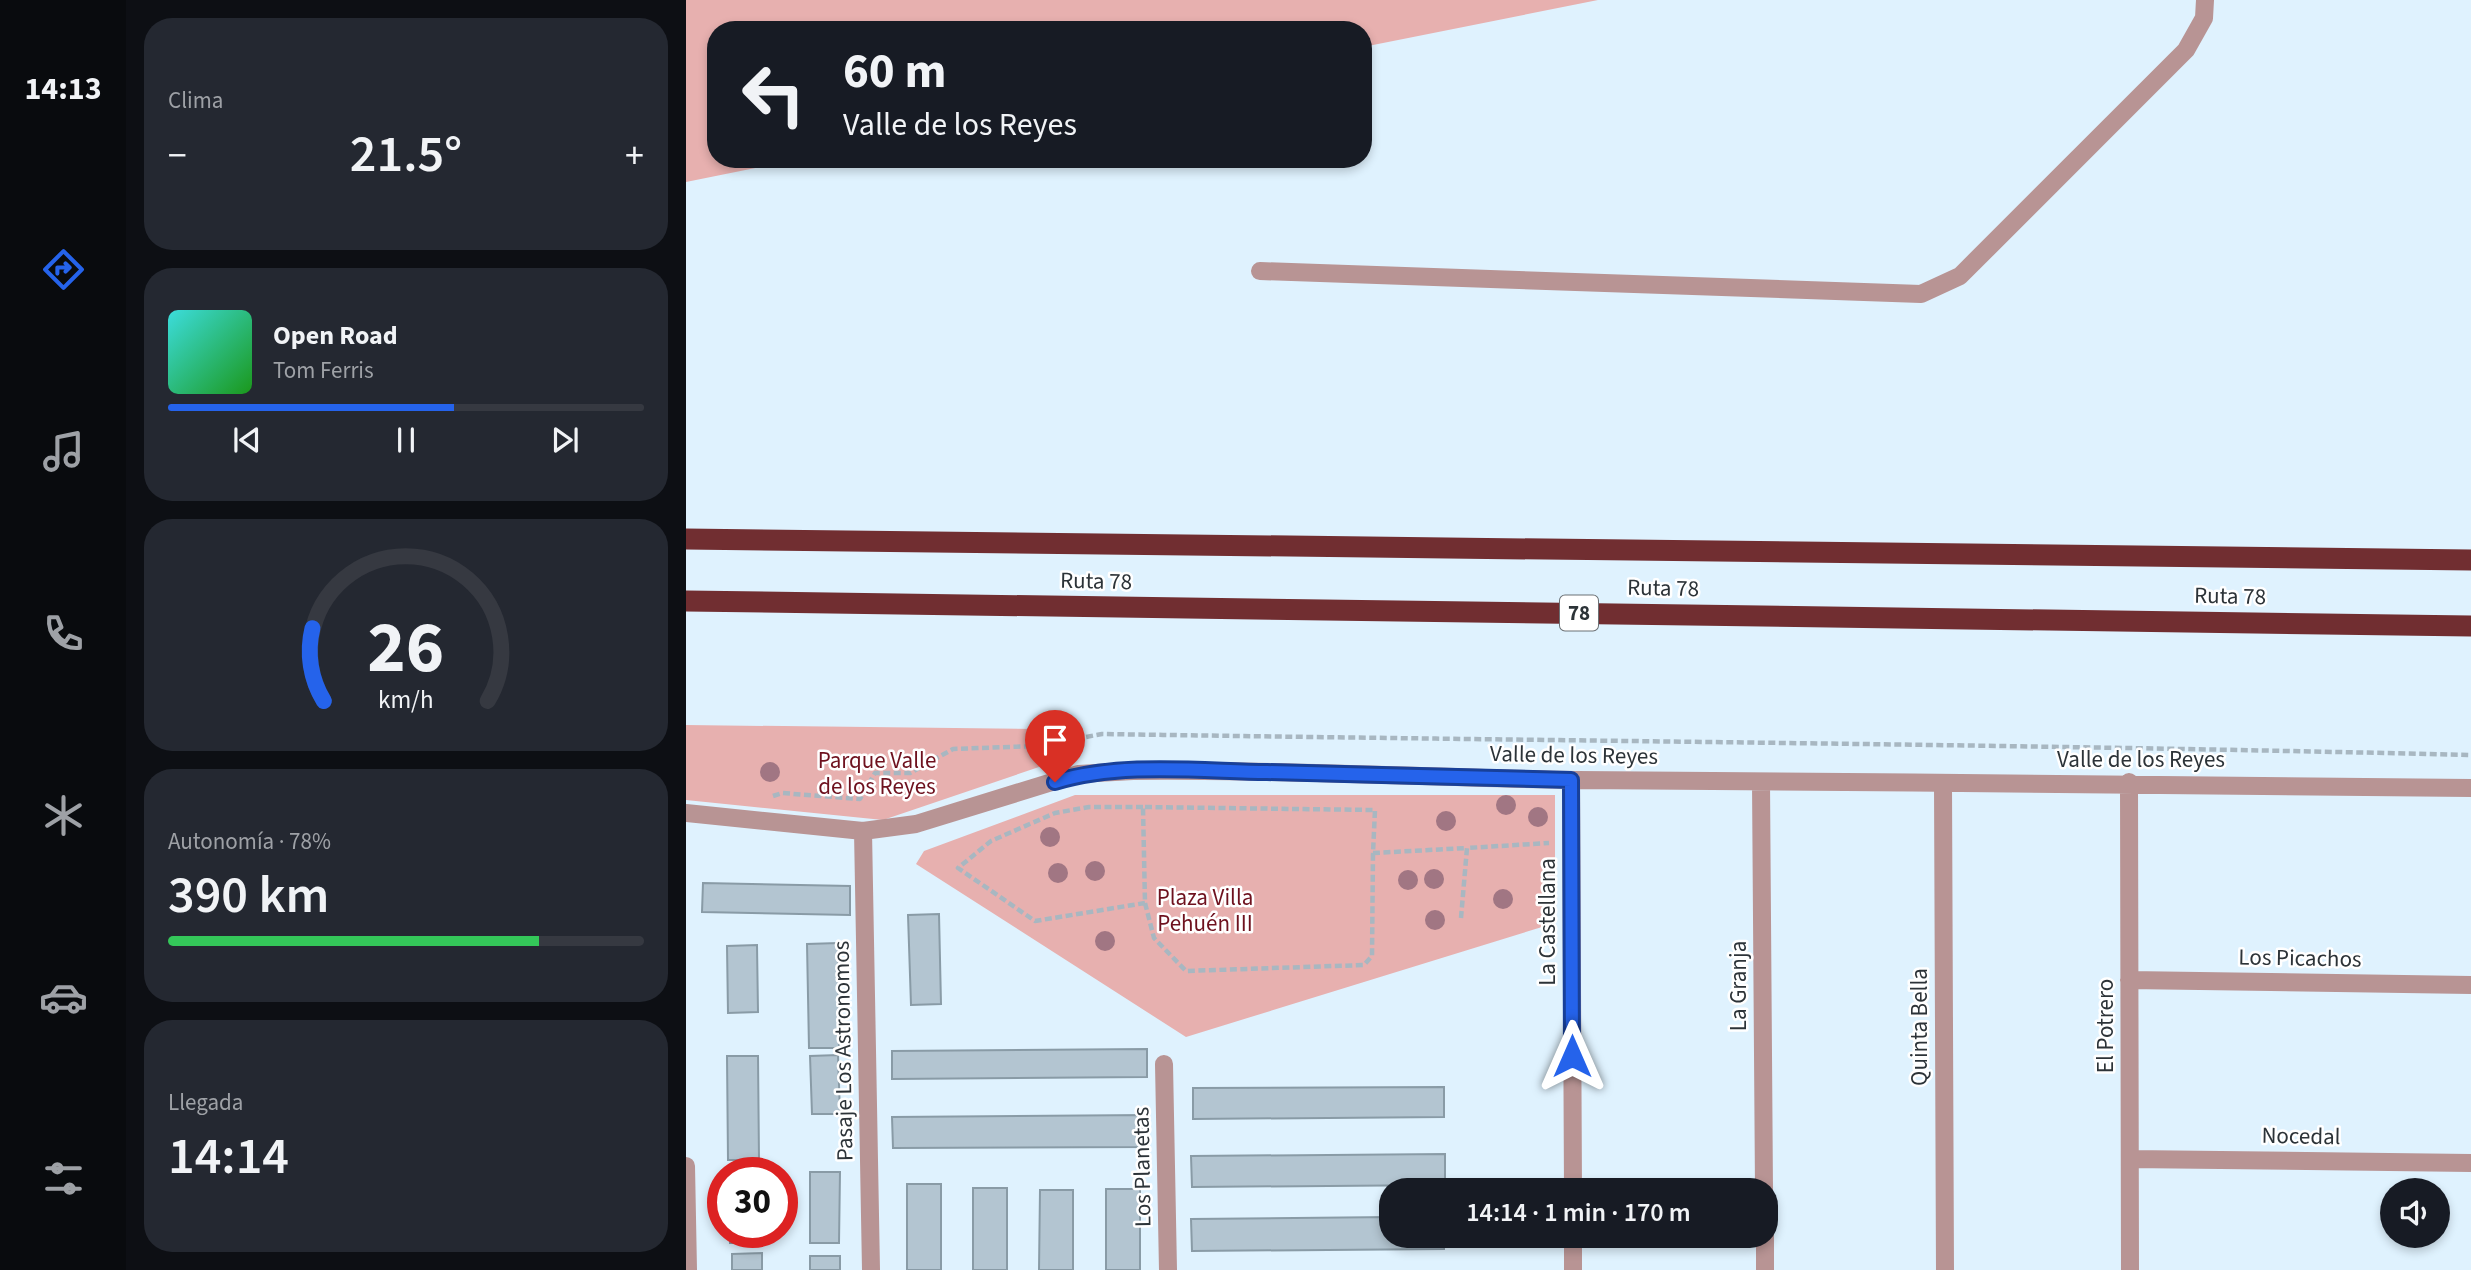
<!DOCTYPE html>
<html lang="es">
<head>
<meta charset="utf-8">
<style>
  body { margin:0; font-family:"Source Sans 3",sans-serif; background:#242831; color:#f1f3f6; height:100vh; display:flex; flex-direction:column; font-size:26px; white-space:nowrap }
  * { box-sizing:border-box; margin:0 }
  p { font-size:23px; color:#9ea1a6 }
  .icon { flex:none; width:38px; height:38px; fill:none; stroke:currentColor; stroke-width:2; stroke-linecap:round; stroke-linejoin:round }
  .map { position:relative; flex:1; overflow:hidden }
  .details { display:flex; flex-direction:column; gap:18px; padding:18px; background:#0d0f14; width:560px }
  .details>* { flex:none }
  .top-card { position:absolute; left:21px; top:21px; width:665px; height:147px; border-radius:28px; box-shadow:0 4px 10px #0003; background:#171b24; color:#f1f3f6; overflow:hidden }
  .controls { position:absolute; left:1694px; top:1178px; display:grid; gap:14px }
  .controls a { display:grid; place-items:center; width:70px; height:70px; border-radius:50%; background:#171b24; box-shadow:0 4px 10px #0003; font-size:35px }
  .speed { position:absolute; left:21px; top:1157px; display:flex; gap:14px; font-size:35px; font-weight:700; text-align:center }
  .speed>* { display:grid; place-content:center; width:91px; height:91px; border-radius:50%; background:#171b24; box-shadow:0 4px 10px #0003; line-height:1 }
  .speed .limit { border:10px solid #d22; background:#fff; color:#111 }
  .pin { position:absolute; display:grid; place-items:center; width:60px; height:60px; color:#fff; margin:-72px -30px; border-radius:50% 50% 50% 0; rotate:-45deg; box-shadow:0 0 7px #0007 }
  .pin .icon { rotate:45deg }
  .me { position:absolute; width:77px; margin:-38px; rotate:0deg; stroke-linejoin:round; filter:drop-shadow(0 0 5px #0008) }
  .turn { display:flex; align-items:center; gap:24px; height:147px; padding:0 21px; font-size:32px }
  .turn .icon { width:91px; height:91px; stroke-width:2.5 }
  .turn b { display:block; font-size:49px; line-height:60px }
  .big { font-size:52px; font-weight:600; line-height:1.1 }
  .details .tile { flex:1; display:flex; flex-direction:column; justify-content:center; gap:10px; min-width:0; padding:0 24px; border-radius:28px; background:#242831 }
  .details .dial { align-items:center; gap:0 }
  .dial svg { height:182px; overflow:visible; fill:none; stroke:#363941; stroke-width:7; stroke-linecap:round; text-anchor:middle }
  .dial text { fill:#f1f3f6; stroke:none }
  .song { display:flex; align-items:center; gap:21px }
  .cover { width:84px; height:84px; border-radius:10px; background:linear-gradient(135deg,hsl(180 70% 55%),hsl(120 70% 35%)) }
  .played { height:7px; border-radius:4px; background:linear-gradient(90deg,#2563eb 60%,#363941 60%) }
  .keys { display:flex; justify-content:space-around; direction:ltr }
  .heat { display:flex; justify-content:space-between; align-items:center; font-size:38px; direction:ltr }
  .charge { height:10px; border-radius:5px; background:linear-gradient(90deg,#34c759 78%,#363941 0) }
  .trip { position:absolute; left:693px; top:1178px; width:399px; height:70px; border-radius:28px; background:#171b24; box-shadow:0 4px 10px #0003; font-weight:600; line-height:70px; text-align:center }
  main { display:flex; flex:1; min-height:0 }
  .dock { display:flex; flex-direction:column; width:126px; justify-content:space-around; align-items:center; background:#090b0e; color:#9ea1a6 }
  .dock .icon { width:49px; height:49px }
  .dock .active { color:#2563eb }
  .dock b { font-size:32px; color:#f1f3f6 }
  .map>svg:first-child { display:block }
  .green { fill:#e7b0af }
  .building { fill:#b3c5d1; stroke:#899ba6; stroke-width:2 }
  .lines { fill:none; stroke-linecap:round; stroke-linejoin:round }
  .path { stroke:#a8b7c1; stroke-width:4.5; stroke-dasharray:7 3.5; stroke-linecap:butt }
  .lane { stroke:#b89494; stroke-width:18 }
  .street { stroke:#b89494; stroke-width:18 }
  .highway { stroke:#712e31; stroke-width:21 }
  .tree { fill:#a17683 }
  .route-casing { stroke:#184099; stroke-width:18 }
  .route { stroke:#2563eb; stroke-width:12 }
  .labels { text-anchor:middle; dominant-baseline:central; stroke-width:5; stroke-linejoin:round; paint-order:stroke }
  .shield { fill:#fff; stroke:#6b7074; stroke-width:2 }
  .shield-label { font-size:21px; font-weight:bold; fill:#2c3338 }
  .street-label { font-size:23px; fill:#2c3338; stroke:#fff }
  .park-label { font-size:23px; fill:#6e111e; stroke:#fff }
</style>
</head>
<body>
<main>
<nav class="dock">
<b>14:13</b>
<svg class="icon active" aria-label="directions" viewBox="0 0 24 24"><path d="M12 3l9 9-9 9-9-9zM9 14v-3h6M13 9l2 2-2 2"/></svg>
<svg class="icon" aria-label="music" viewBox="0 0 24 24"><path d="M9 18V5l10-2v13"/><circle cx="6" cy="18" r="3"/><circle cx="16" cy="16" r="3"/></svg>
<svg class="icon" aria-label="phone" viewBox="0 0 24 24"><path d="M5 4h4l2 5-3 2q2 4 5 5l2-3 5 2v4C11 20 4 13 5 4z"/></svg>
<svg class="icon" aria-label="climate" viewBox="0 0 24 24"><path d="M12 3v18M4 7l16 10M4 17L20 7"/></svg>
<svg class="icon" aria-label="car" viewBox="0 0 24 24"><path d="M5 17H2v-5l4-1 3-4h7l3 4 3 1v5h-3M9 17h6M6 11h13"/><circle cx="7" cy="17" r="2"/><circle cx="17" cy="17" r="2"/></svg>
<svg class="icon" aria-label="filters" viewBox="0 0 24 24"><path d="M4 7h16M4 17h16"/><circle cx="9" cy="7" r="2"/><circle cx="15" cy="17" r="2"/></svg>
</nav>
<section class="details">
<div class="tile"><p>Clima</p>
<div class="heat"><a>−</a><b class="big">21.5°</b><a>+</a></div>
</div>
<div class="tile">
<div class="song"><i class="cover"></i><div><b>Open Road</b><p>Tom Ferris</p></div></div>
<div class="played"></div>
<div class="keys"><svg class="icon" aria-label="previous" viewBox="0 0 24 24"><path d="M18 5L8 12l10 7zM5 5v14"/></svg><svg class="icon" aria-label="pause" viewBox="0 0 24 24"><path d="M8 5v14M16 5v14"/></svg><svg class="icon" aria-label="next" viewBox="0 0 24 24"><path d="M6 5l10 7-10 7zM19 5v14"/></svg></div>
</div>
<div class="tile dial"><svg viewBox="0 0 100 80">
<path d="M14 69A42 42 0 1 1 86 69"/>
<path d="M14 69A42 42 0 0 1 9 37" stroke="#2563eb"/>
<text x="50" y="56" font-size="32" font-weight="700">26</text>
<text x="50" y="72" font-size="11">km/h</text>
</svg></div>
<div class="tile"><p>Autonomía · 78%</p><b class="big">390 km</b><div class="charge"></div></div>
<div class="tile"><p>Llegada</p><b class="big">14:14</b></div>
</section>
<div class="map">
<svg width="1785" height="1270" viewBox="0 0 1785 1270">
  <rect width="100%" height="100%" fill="#dff2fe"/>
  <!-- green -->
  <path class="green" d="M0 0H912L677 47V30H30V159H114L0 182Z
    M0 725 349 729 353 767 197 820 0 800Z
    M389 795H869V923L500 1037 230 864 238 851Z"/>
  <!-- building -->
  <path class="building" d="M17 883 164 886V915L16 912Z
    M253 914 255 1004 225 1005 222 915Z
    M152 943 153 1048H123L121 944Z
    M71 945 72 1012 42 1013 41 946Z
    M461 1049V1077L206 1079V1051Z
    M152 1055 154 1114H126L124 1056Z
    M41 1056H72L73 1160H42Z
    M758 1087V1117L507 1119V1088Z
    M461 1115V1147L207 1148 206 1117Z
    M759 1154V1185L506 1187 505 1156Z
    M124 1172H154L153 1243H124Z
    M221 1184H255V1270H221Z
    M287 1188H321V1270H287Z
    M420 1189H454V1270H420Z
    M354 1190H387V1270H353Z
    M705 1217V1236H758V1249L506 1251 505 1219Z
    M44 1232H73V1243H44Z
    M76 1253V1270H46V1254Z
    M124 1256H154V1270H124Z"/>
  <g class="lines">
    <!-- path -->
    <path class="path" d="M87 796 96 793 174 799 189 773H224L267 749 351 746 416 734C872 741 1329 744 1785 755
      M457 807H403L369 813 305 841 272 868 349 921 459 903 457 807 689 810 687 853 781 848
      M459 903 468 938 500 971 678 965 686 956 687 853
      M775 918 781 848 863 843"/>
    <!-- lane -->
    <path class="lane" d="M574 271 1235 294 1274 276 1500 50 1518 18 1519 0"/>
    <!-- street -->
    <path class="street" d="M885 780 887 1190
      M1075 782 1078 1190
      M1443 782 1444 1270
      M1257 784 1259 1270
      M0 813 177 831 230 824 392 774 447 771C595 769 743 778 891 780 1189 783 1487 783 1785 788
      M177 831 185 1270
      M1443 980 1785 985
      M478 1064 482 1270
      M1444 1159 1785 1163
      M0 1166 2 1270
      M887 1236V1270
      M1079 1236V1270"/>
    <!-- highway -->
    <path class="highway" d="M0 539 1785 560
      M0 601 1785 626"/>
  </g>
  <!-- trees -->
  <g class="tree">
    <circle cx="84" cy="772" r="10"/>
    <circle cx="820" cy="805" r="10"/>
    <circle cx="852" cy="817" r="10"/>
    <circle cx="760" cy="821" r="10"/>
    <circle cx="364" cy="837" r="10"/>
    <circle cx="409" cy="871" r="10"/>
    <circle cx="372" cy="873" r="10"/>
    <circle cx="748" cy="879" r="10"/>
    <circle cx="722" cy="880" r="10"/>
    <circle cx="817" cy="899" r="10"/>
    <circle cx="749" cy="920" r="10"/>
    <circle cx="419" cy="941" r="10"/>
  </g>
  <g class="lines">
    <defs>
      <path id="route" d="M369 782C434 762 513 771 581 772 682 775 784 777 885 780L886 1056"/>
    </defs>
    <!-- route casing -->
    <use href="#route" class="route-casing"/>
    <!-- route -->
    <use href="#route" class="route"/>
  </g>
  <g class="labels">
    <!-- shield labels -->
    <rect class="shield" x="874" y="595.5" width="38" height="35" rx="5"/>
    <g class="shield-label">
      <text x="893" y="613">78</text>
    </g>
    <!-- street labels -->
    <g class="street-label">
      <text transform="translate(410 581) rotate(1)">Ruta 78</text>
      <text transform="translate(977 588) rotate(1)">Ruta 78</text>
      <text transform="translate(1544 596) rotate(1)">Ruta 78</text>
      <text transform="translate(888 755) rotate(1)">Valle de los Reyes</text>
      <text x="1455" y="759">Valle de los Reyes</text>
      <text transform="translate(861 922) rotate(-90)">La Castellana</text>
      <text transform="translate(1614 958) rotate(1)">Los Picachos</text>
      <text transform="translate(1052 986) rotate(-90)">La Granja</text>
      <text transform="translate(1419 1026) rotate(-90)">El Potrero</text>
      <text transform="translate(1233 1027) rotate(-90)">Quinta Bella</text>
      <text transform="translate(157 1051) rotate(-91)">Pasaje Los Astronomos</text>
      <text transform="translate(1615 1136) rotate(1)">Nocedal</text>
      <text transform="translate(456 1167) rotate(-91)">Los Planetas</text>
    </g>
    <!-- park labels -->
    <g class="park-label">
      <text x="191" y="760">Parque Valle<tspan x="191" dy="26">de los Reyes</tspan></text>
      <text x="519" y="897">Plaza Villa<tspan x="519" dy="26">Pehuén III</tspan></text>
    </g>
  </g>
</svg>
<div class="controls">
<a><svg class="icon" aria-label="sound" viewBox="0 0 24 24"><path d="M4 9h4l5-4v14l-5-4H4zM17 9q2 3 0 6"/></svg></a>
</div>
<div class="speed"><div class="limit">30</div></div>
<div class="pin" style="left:369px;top:782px;background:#d93025"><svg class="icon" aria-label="arrive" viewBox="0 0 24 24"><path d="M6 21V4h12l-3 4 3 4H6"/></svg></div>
<svg class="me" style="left:886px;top:1056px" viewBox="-20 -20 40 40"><path d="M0-17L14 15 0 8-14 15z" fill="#2563eb" stroke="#fff" stroke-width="4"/></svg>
<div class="trip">14:14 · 1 min · 170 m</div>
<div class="top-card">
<div class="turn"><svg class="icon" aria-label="left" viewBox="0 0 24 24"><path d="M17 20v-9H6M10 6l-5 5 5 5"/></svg><div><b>60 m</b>Valle de los Reyes</div></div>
</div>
</div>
</main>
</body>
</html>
